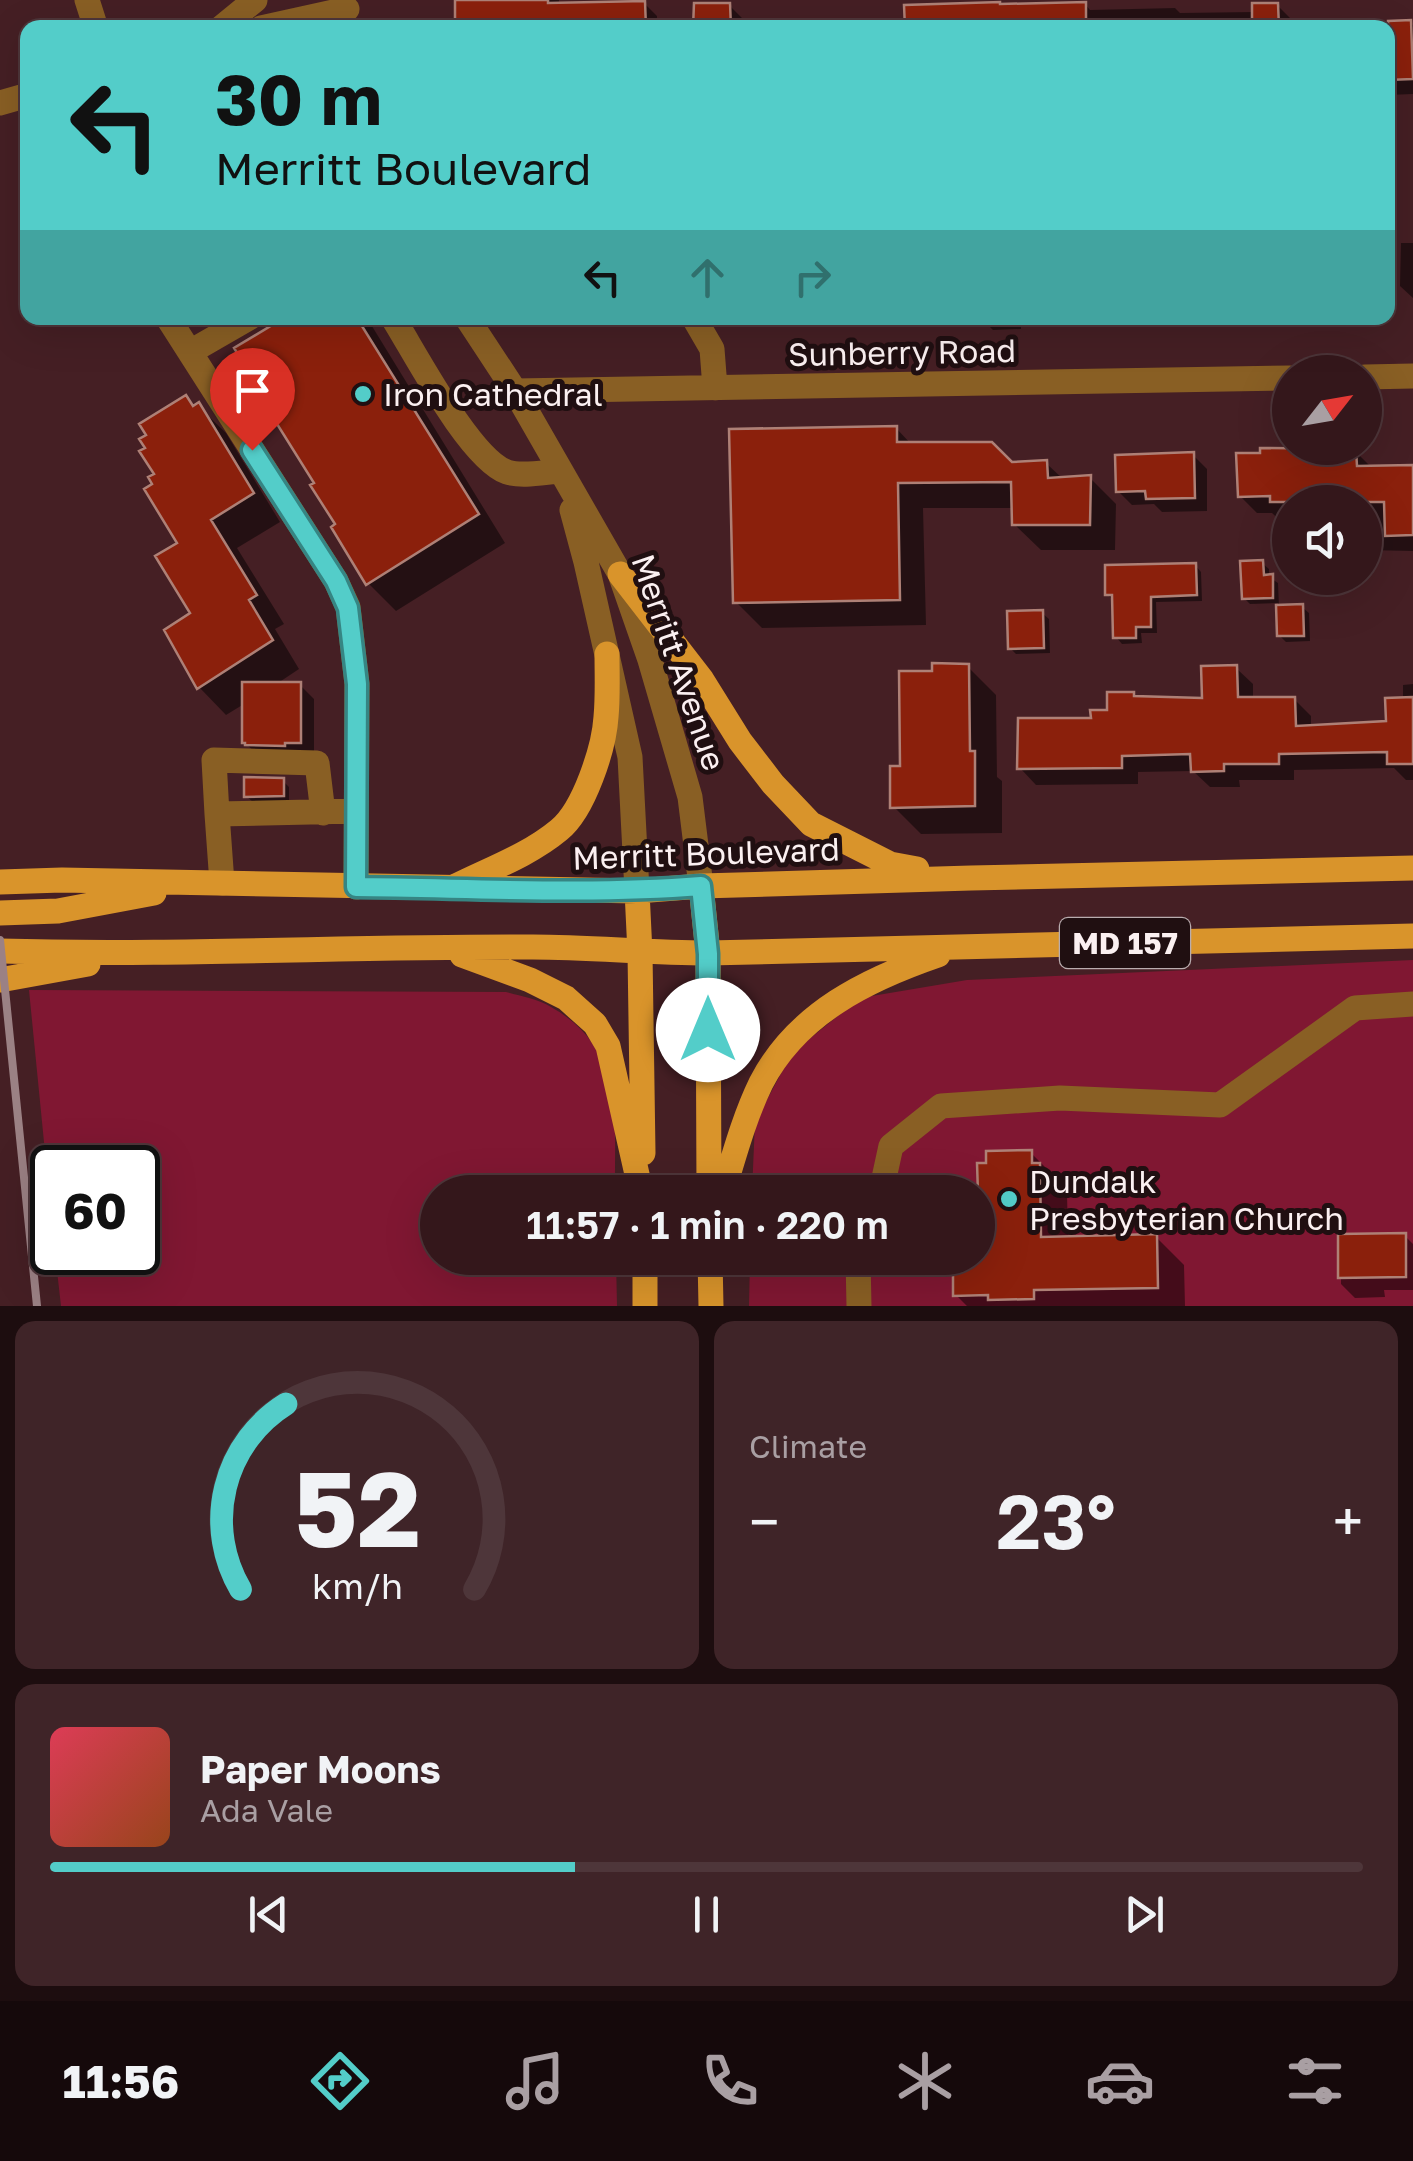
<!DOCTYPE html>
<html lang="en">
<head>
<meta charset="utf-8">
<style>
  body { margin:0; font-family:"Golos Text",sans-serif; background:#3f2428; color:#f1f3f6; height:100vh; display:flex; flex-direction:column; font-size:38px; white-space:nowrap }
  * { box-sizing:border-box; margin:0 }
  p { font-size:32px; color:#a99fa3 }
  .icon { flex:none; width:55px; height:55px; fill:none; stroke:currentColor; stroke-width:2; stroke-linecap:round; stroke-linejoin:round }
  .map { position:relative; height:1306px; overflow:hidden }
  .sheet { display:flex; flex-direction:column; gap:15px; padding:15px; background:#1d0d0f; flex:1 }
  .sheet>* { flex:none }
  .top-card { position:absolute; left:20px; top:20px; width:1375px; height:305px; border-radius:20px; box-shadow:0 10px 40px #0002,0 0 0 2px #4e363a; background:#53cdc9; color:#111; overflow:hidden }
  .needle { width:65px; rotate:59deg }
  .buttons { position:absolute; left:1272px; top:355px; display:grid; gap:20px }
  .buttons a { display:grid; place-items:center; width:110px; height:110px; border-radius:50%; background:#34171b; box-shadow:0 10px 40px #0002,0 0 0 2px #4e363a; font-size:50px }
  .speed { position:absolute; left:30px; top:1145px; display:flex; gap:20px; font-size:50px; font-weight:700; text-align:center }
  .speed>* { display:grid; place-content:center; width:130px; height:130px; border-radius:50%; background:#34171b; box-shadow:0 10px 40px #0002,0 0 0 2px #4e363a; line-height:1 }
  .speed .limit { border:5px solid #111; border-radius:15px; background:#fff; color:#111 }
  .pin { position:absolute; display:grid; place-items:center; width:85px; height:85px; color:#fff; margin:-102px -42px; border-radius:50% 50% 50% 0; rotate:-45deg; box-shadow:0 0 10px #0007 }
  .pin .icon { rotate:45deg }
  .me { position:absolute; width:110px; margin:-55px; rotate:0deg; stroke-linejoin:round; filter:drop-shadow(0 0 8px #0008) }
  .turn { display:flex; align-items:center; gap:35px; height:210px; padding:0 30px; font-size:45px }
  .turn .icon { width:130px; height:130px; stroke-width:2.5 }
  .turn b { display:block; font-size:70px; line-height:85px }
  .lanes { display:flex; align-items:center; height:95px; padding:0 30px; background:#0003; justify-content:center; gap:50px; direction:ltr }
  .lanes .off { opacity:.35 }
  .big { font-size:75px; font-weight:600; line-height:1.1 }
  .sheet .widget { flex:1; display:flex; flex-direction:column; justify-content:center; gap:15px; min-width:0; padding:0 35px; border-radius:20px; background:#3f2428 }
  .sheet .dial { align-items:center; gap:0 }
  .dial svg { height:260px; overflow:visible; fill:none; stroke:#4e363a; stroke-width:7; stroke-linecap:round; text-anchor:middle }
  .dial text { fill:#f1f3f6; stroke:none }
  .song { display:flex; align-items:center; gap:30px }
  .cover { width:120px; height:120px; border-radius:15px; background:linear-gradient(135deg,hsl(350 70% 55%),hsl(20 70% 35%)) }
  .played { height:10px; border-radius:5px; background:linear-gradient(90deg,#53cdc9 40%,#4e363a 40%) }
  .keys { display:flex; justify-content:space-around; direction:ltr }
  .heat { display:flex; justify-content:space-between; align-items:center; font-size:55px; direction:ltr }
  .sheet .tiles { flex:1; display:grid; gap:15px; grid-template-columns:1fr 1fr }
  .widget:last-child { grid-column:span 2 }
  .trip { position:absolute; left:420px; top:1175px; width:575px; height:100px; border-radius:50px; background:#34171b; box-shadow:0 10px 40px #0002,0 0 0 2px #4e363a; font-weight:600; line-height:100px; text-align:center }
  .tabs { display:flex; height:160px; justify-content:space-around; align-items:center; background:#15090b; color:#a99fa3 }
  .tabs .icon { width:70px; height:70px }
  .tabs .on { color:#53cdc9 }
  .tabs b { font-size:45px; color:#f1f3f6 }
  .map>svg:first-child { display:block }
  .green { fill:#801732 }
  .shadow { fill:#0007 }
  .building { fill:#8b200c; stroke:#ae8076; stroke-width:2.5 }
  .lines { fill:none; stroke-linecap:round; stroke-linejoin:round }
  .minor { stroke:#895f24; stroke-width:25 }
  .major { stroke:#d9942b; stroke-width:25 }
  .rail { stroke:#9b8184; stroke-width:8 }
  .route-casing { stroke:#368583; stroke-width:25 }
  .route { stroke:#53cdc9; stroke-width:18 }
  .poi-dot { fill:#53cdc9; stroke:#200f11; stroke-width:4 }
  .labels { text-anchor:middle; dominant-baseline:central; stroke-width:10; stroke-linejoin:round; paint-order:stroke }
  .shield { fill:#200f11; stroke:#b9acae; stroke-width:2.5 }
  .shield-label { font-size:30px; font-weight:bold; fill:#fbf0f1 }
  .street-label { font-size:32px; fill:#fbf0f1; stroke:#200f11 }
  .poi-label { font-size:32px; fill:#fbf0f1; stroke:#200f11; text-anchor:start }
</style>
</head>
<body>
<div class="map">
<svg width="1413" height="1306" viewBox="0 0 1413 1306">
  <rect width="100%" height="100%" fill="#451f24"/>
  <!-- green -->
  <path class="green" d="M1413 960V1306H749L750 1258H978V1192H752L755 1122 792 1053 860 998 967 980Z
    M29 990 506 992C520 996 538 999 551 1007 626 1049 614 1118 615 1192H438V1258H616L617 1306H61L55 1253 138 1252V1168H52V1223Z"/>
  <!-- shadow -->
  <path class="shadow" d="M458 0H559V5L644 3 657 16V28H463L458 22Z
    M1085 4 1090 10 1175 8 1180 13 1254 12 1277 5 1293 21V24L1410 23 1413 25V94L1388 95V28H908Z
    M729 5 743 19V28H696Z
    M1401 243H1413V298L1400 286Z
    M288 318H367L505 543 396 611 368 583 338 525 237 349Z
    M851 318H943V319L855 321Z
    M981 318H1100V323H1083L1078 318 1021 319V329L993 330Z
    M186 398 195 407 198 406 226 433 280 522 237 548 284 624 275 629 299 669 275 685H300L314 699V756L258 755 244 742V704L226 715 199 687 194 614 181 544 155 485Z
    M896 428 912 445 1011 464 1046 463 1063 479 1090 478 1116 504 1115 550H1041L1014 524V508H923L926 625 762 628 736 602Z
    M1318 448H1344L1348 451H1355L1372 468 1413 467V551L1365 550V502H1290V530L1272 513H1257L1240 496Z
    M1193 455 1207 469V511L1162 512 1154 504 1132 505 1118 491Z
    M1262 563 1269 569V577L1278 583 1279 607H1302L1309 613 1310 641 1286 642 1279 635 1278 603 1250 604 1244 598Z
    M1195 565 1201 572 1202 601 1156 602 1157 633H1141L1142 643 1122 644 1116 637 1114 601 1107 594Z
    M1042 613 1049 619 1050 653 1016 654 1010 648Z
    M968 667 996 695 997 777 1002 781V833L921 834 893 806 903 768Z
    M1236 668 1253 684V699H1294L1311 716V727L1388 724 1403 700V685L1413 684V780H1406L1394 768 1294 770V780H1239L1240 787H1210L1193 771 1138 772V784L1036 785 1020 768 1110 712 1133 694 1138 699 1205 701Z
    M283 781 289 787V802H253L246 796Z
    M1031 1153 1059 1181V1185L1067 1193 1068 1239 1156 1237 1184 1265 1185 1306H967L956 1295 955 1258H982Z
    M1404 1235 1413 1244V1290H1384L1385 1297 1355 1298 1341 1284V1236Z"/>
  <!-- building -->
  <path class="building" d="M455 0H548V3L645 1 646 28H577V25L539 27V23H455Z
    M1000 2V4L1086 2V28H905L904 5Z
    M694 3H730L731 28H693Z
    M1252 3H1278L1279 28H1252Z
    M1411 20 1413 79 1388 80V21Z
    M284 318H357L479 514 366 585 331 527 335 524 310 485 314 483 247 376 250 374 234 348Z
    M186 395 193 406 199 402 254 493 211 520 257 595 249 600 273 640 197 689 164 630 190 613 155 556 177 543 144 489 152 484 148 477 154 474 139 451 145 448 139 439 146 435 139 424Z
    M897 426V442H992L1012 462 1047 460 1048 478 1091 475 1090 525H1012L1011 482 898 483 900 600 733 603 729 429Z
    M1260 448 1356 449 1357 466 1413 465V535L1385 536 1384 502H1270V496L1238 497 1236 453H1260Z
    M1194 452 1195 498 1146 499 1145 491 1116 492 1115 455Z
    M1263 560 1264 575 1273 574V598L1242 599 1240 561Z
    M1196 563 1197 595 1151 597V627H1136V638H1113L1112 595H1105V565Z
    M1303 604 1304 636H1277L1276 605Z
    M1043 610 1044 648 1008 649 1007 611Z
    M932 663 969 664 970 751H975V806L890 808V766H900L899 671H932Z
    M1237 665 1238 697H1295L1296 726 1386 721 1385 698 1413 697V764H1387V752L1279 754V764H1224V771L1191 772 1190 754 1122 756V768L1017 769 1018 718H1091L1090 710H1107V692H1134V696L1202 698 1201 666Z
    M242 682H301V743H285V746L245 745V743H242Z
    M244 777 284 778V796L244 797Z
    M1032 1150V1163H1040L1041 1237 1157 1234 1158 1288 1034 1290V1299L988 1300V1295L953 1296V1258H978L980 1255 977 1163H986V1151Z
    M1406 1233V1277L1338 1278V1234Z"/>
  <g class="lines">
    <!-- minor -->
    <path class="minor" d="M87 0 96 28
      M221 28 255 0
      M261 28 347 9
      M0 103 28 95
      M168 318 336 581 348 607 357 684 356 887
      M393 318C415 353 470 459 507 472 522 477 545 472 561 471
      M467 318 515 391 620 574 650 660 690 797 701 886
      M694 318 712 349 715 388
      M190 352 249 318
      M1365 377 1413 376
      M515 391 1290 378
      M572 510 586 562 630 757 637 891
      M217 814 214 760 317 763 323 813
      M222 883 217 814 356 811
      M881 1192 891 1146 941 1106 1060 1098 1220 1105 1355 1008 1413 1004
      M858 1258 859 1306"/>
    <!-- major -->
    <path class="major" d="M620 574 702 680 740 741 773 784 811 824 890 864 917 869
      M0 882 62 880 637 891 701 886 971 878 1413 868
      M456 886C490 869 529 855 559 830 584 810 604 748 606 717 608 696 607 675 607 654
      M701 886 708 953 709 1192
      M637 891 640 953 643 1153
      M0 913 58 911 154 893
      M0 951C178 956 355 946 533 947 591 947 649 953 708 953L1413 936
      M462 955 530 980 566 998 595 1024 608 1046 641 1192
      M0 980 88 964
      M723 1192C734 1156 744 1118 761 1083 797 1013 868 979 938 955
      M645 1258V1306
      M710 1258 711 1306"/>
    <!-- rail -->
    <path class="rail" d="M0 940 37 1306"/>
  </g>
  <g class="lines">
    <defs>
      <path id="route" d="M252 450 336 581 348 608 357 684 356 887C471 888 586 895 701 886L708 954V1030"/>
    </defs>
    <!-- route casing -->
    <use href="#route" class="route-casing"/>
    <!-- route -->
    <use href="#route" class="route"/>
  </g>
  <!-- markers -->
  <g class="poi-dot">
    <circle cx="363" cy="394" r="10"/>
    <circle cx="1009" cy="1199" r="10"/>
  </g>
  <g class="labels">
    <!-- shield labels -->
    <rect class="shield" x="1060" y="918" width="130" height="50" rx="8"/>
    <g class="shield-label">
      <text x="1125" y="943">MD 157</text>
    </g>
    <!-- street labels -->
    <g class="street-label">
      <text transform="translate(902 352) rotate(-1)">Sunberry Road</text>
      <text transform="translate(679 662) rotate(71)">Merritt Avenue</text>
      <text transform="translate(706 853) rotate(-2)">Merritt Boulevard</text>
    </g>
    <!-- poi labels -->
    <g class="poi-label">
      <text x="383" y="394">Iron Cathedral</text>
      <text x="1029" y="1181">Dundalk<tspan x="1029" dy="37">Presbyterian Church</tspan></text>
    </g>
  </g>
</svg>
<div class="buttons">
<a><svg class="needle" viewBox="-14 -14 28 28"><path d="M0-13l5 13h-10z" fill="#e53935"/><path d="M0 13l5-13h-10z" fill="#a99fa3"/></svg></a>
<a><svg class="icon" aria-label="sound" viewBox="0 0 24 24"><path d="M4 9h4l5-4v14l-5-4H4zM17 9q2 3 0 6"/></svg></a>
</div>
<div class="speed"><div class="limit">60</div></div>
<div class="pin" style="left:252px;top:450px;background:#d93025"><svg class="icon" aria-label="arrive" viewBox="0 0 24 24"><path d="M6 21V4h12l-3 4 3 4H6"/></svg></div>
<svg class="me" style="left:708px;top:1030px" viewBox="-20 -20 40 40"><circle r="19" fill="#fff"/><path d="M0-13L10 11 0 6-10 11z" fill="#53cdc9"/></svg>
<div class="trip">11:57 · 1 min · 220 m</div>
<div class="top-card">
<div class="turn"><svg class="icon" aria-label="left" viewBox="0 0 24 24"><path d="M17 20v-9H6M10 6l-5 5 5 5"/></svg><div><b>30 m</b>Merritt Boulevard</div></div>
<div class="lanes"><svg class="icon" aria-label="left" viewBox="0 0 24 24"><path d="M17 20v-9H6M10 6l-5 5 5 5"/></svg><svg class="icon off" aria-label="ahead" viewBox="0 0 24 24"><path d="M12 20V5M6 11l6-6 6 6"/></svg><svg class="icon off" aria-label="right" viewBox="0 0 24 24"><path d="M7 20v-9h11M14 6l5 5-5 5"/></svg></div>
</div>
</div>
<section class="sheet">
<div class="tiles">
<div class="widget dial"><svg viewBox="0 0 100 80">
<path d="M14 69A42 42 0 1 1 86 69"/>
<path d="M14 69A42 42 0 0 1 28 12" stroke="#53cdc9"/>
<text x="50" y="56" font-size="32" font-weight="700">52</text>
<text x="50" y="72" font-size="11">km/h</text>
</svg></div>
<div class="widget"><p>Climate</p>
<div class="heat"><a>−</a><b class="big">23°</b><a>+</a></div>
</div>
<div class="widget">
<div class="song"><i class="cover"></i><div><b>Paper Moons</b><p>Ada Vale</p></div></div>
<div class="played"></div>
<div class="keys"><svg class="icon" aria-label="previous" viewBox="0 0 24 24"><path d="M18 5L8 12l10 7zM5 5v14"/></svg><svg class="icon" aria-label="pause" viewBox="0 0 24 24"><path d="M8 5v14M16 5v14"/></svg><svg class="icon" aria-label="next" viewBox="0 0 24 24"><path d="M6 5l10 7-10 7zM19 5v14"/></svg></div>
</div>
</div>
</section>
<nav class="tabs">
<b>11:56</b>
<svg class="icon on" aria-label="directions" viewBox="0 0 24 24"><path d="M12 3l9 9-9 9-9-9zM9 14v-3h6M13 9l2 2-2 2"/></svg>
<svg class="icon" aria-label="music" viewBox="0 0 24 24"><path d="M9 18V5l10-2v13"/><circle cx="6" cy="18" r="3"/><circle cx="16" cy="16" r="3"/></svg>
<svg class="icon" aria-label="phone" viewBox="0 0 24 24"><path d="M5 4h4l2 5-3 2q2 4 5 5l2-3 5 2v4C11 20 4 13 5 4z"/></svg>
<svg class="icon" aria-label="climate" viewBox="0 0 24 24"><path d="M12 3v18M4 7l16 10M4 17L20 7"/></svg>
<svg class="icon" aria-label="car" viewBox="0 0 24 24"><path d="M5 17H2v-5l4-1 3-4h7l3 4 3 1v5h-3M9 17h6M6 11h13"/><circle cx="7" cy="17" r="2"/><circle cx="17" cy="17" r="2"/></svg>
<svg class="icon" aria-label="filters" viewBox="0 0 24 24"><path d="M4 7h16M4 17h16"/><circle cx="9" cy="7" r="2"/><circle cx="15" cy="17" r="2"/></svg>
</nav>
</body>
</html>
